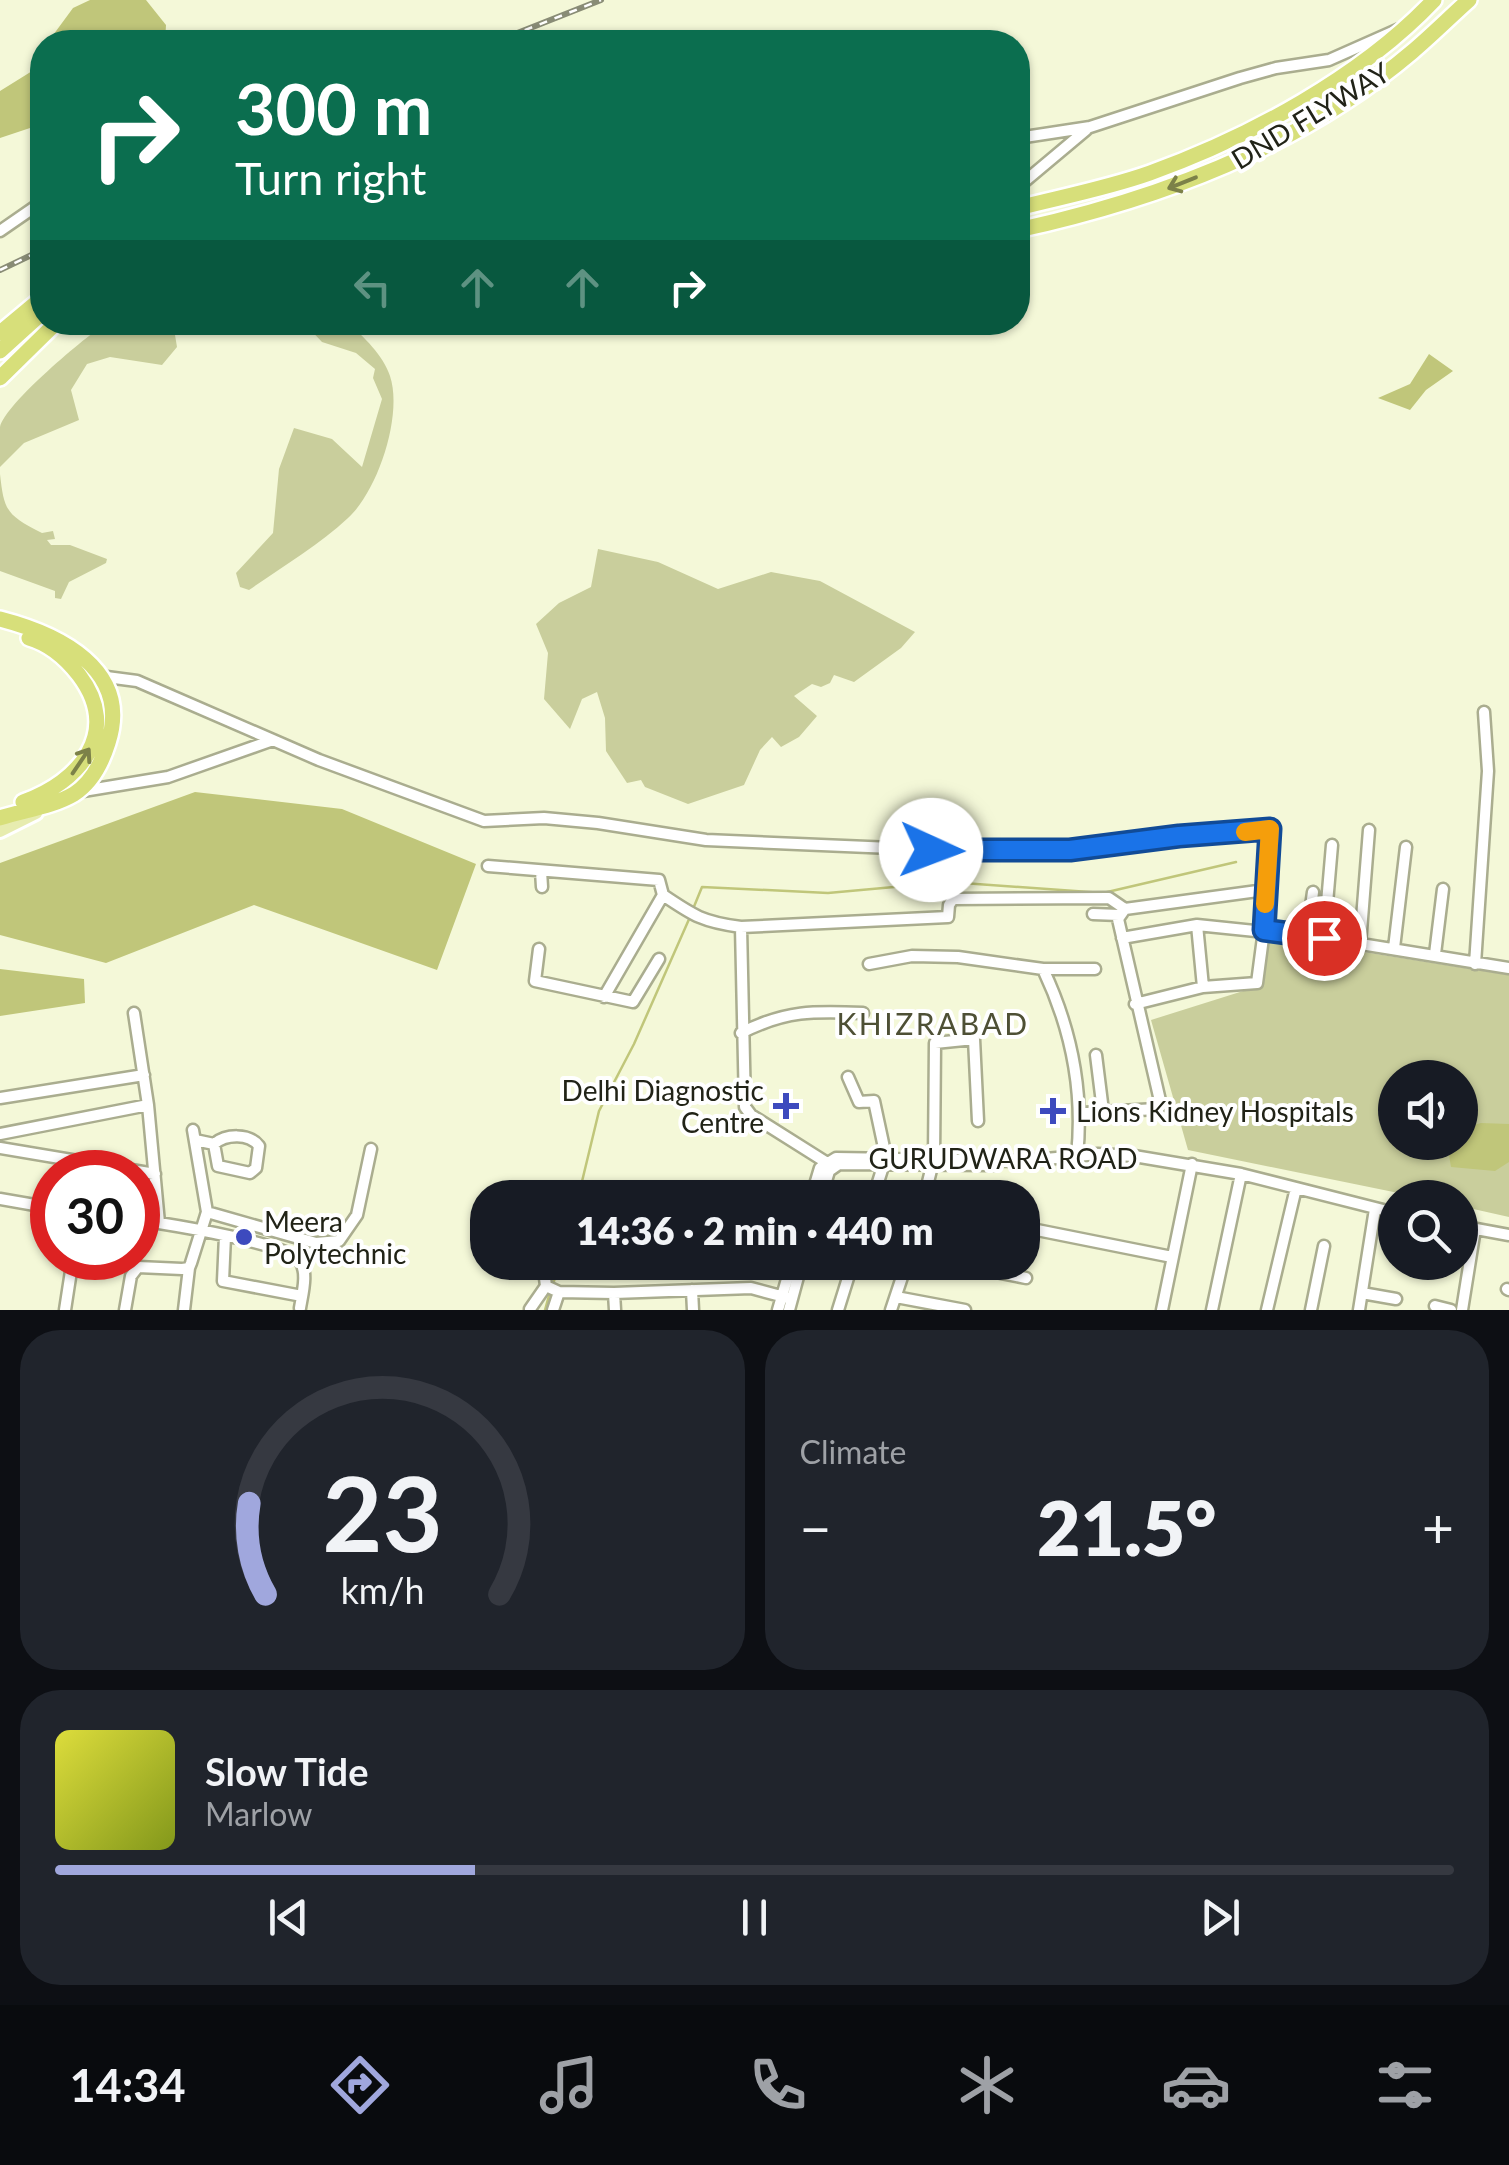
<!DOCTYPE html>
<html lang="en">
<head>
<meta charset="utf-8">
<style>
  body { margin:0; font-family:Lato,sans-serif; background:#20242c; color:#f1f3f6; height:100vh; display:flex; flex-direction:column; font-size:38px; white-space:nowrap }
  * { box-sizing:border-box; margin:0 }
  p { font-size:32px; color:#9ea1a6 }
  .icon { flex:none; width:55px; height:55px; fill:none; stroke:currentColor; stroke-width:2; stroke-linecap:round; stroke-linejoin:round }
  .map { position:relative; height:1310px; overflow:hidden }
  .drawer { display:flex; flex-direction:column; gap:20px; padding:20px; background:#0d0f14; flex:1 }
  .drawer>* { flex:none }
  .top-card { position:absolute; left:30px; top:30px; width:1000px; height:305px; border-radius:40px; box-shadow:0 2px 8px #0004; background:#0b6e4f; color:#fff; overflow:hidden }
  .tools { position:absolute; left:1378px; top:1060px; display:grid; gap:20px }
  .tools a { display:grid; place-items:center; width:100px; height:100px; border-radius:50%; background:#171b24; box-shadow:0 2px 8px #0004; font-size:50px }
  .speed { position:absolute; left:30px; top:1150px; display:flex; gap:20px; font-size:50px; font-weight:700; text-align:center }
  .speed>* { display:grid; place-content:center; width:130px; height:130px; border-radius:50%; background:#171b24; box-shadow:0 2px 8px #0004; line-height:1 }
  .speed .limit { border:15px solid #d22; background:#fff; color:#111 }
  .pin { position:absolute; display:grid; place-items:center; width:85px; height:85px; color:#fff; margin:-42px; border:5px solid #fff; border-radius:50%; box-shadow:0 2px 10px #0007 }
  .me { position:absolute; width:110px; margin:-55px; rotate:92deg; stroke-linejoin:round; filter:drop-shadow(0 0 8px #0008) }
  .turn { display:flex; align-items:center; gap:35px; height:210px; padding:0 40px; font-size:45px }
  .turn .icon { width:130px; height:130px; stroke-width:2.5 }
  .turn b { display:block; font-size:70px; line-height:85px }
  .lanes { display:flex; align-items:center; height:95px; padding:0 40px; background:#0003; justify-content:center; gap:50px; direction:ltr }
  .lanes .off { opacity:.35 }
  .big { font-size:75px; font-weight:800; line-height:1.1 }
  .drawer .tile { flex:1; display:flex; flex-direction:column; justify-content:center; gap:15px; min-width:0; padding:0 35px; border-radius:40px; background:#20242c }
  .drawer .dial { align-items:center; gap:0 }
  .dial svg { height:260px; overflow:visible; fill:none; stroke:#363941; stroke-width:7; stroke-linecap:round; text-anchor:middle }
  .dial text { fill:#f1f3f6; stroke:none }
  .song { display:flex; align-items:center; gap:30px }
  .cover { width:120px; height:120px; border-radius:15px; background:linear-gradient(135deg,hsl(60 70% 55%),hsl(70 70% 35%)) }
  .played { height:10px; border-radius:5px; background:linear-gradient(90deg,#a0a7dd 30%,#363941 30%) }
  .keys { display:flex; justify-content:space-around; direction:ltr }
  .heat { display:flex; justify-content:space-between; align-items:center; font-size:55px; direction:ltr }
  .drawer .tiles { flex:1; display:grid; gap:20px; grid-template-columns:1fr 1fr }
  .tile:last-child { grid-column:span 2 }
  .trip { position:absolute; left:470px; top:1180px; width:570px; height:100px; border-radius:40px; background:#171b24; box-shadow:0 2px 8px #0004; font-weight:800; line-height:100px; text-align:center }
  .tab-bar { display:flex; height:160px; justify-content:space-around; align-items:center; background:#090b0e; color:#9ea1a6 }
  .tab-bar .icon { width:70px; height:70px }
  .tab-bar .on { color:#a0a7dd }
  .tab-bar b { font-size:45px; color:#f1f3f6 }
  .map>svg:first-child { display:block }
  .green { fill:#c9ce9c; fill-rule:evenodd }
  .water { fill:#c0c67a }
  .lines { fill:none; stroke-linecap:round; stroke-linejoin:round }
  .stream { stroke:#c0c67a; stroke-width:2.5 }
  .minor-casing { stroke:#aaad8f; stroke-width:15 }
  .major-casing { stroke:#fff; stroke-width:18 }
  .highway-casing { stroke:#fff; stroke-width:20 }
  .minor { stroke:#fff; stroke-width:10 }
  .major { stroke:#e7ecaf; stroke-width:12 }
  .highway { stroke:#d7df7a; stroke-width:15 }
  .rail-casing { stroke:#898c76; stroke-width:6 }
  .rail { stroke:#fff; stroke-width:2.5; stroke-dasharray:8; stroke-linecap:butt }
  .oneway { stroke:#7c8148 }
  .route-casing { stroke:#114b97; stroke-width:25 }
  .route { stroke:#1a73e8; stroke-width:18 }
  .slow { stroke:#f59e0b; stroke-width:18 }
  .poi-dot { fill:#3d4abe; stroke:#fff; stroke-width:4 }
  .labels { text-anchor:middle; dominant-baseline:central; stroke-width:8; stroke-linejoin:round; paint-order:stroke }
  .street-label { font-size:28px; fill:#212317; stroke:#fff }
  .poi-label { font-size:28px; fill:#212317; stroke:#fff; text-anchor:start }
  .neighbourhood-label { font-size:30px; letter-spacing:2.5px; fill:#4e5035; stroke:#fff }
</style>
</head>
<body>
<div class="map">
<svg width="1509" height="1310" viewBox="0 0 1509 1310">
  <rect width="100%" height="100%" fill="#f4f8d8"/>
  <!-- green -->
  <path class="green" d="M108 322 173 323 177 347 162 365 110 357 87 364 71 390 79 420 24 443 0 467C0 454 0 439 0 427 5 404 86 336 108 322Z
    M304 323H348C364 337 383 355 390 376 403 415 378 491 348 518 319 545 282 567 249 590L240 587 236 573 273 533 279 469 294 428 332 439 362 467 382 399 373 378 375 369 356 353 322 342Z
    M0 474C4 510 6 515 42 533L53 531 55 539 47 540 51 545H70L107 559 106 563 69 582 61 599 55 598V591L0 571Z
    M598 549 658 562 718 589 771 572 820 581 915 632 901 648 854 682 834 675 830 683 821 687 812 684 794 696 817 716 799 737 781 747 772 737 760 750 744 785 688 804 645 787 641 780 627 783 606 751 605 718 597 692 582 699 570 729 544 699 548 653 536 624 559 603 591 587Z
    M1268 937 1509 975V1217L1460 1206V1198L1418 1197 1188 1150 1151 1020 1259 986ZM1395 1078H1460V1142H1395Z"/>
  <!-- water -->
  <path class="water" d="M90 0H146L166 25 165 42H48L73 8Z
    M42 55V124L0 138V91L37 68Z
    M1429 354 1453 371 1426 390 1410 410 1378 398 1410 384Z
    M195 792 342 809 476 864 437 970 254 905 106 963 0 935V863Z
    M0 969 84 979 85 1003 0 1016Z
    M1481 1123 1509 1124V1162L1495 1171 1451 1167 1447 1143 1460 1142V1129Z"/>
  <g class="lines">
    <!-- stream -->
    <path class="stream" d="M693 909 702 887 828 893 949 882 1103 893 1236 862
      M578 1198 599 1111 634 1044 690 917
      M553 1285 559 1262
      M545 1310 550 1292"/>
    <defs>
      <path id="minor" d="M1018 138 1090 127 1240 78 1276 68 1329 60 1399 29
        M1018 187 1086 130
        M0 231 42 202
        M99 676 137 681 319 760 484 821 544 818 598 823 706 840 1010 853 1070 850 1179 836 1270 829 1264 930 1257 983 1203 987 1135 1004
        M77 792 168 777 273 740
        M488 866 659 880 663 895C694 916 703 922 741 927L948 917 949 905 953 899 1109 898 1125 909
        M541 871 542 887
        M1125 909 1265 890
        M1093 914 1119 915
        M1197 925 1203 987
        M741 927 745 1107 751 1115 832 1166
        M1307 936 1313 892
        M1122 938 1197 925 1324 938 1509 968
        M1324 938 1332 845
        M1360 944 1369 830
        M1394 948 1406 847
        M539 949 535 981 633 1002 659 959
        M1435 954 1443 889
        M869 964 912 956 958 957 1043 969H1095
        M1475 964 1488 771 1484 712
        M1043 969C1071 1028 1084 1090 1077 1156
        M604 997 663 895
        M134 1013 148 1105 159 1223 138 1220
        M741 1033C786 1010 814 1011 863 1013
        M1096 1055 1103 1111
        M848 1077 859 1102 874 1101 886 1157 873 1198
        M0 1098 144 1075
        M1081 1113 1157 1109 1161 1105 1118 919 1125 909
        M0 1134 148 1105
        M195 1140 214 1144C226 1134 249 1133 259 1146L256 1168 250 1173 218 1166 214 1144
        M0 1148 155 1174
        M811 1198 820 1168 836 1158 1025 1161 1098 1154 1134 1156 1241 1174 1395 1213
        M821 1198 829 1171 839 1164 995 1165
        M924 1198 934 1158 935 1043 974 1039 978 1121
        M0 1199 52 1208
        M207 1212 316 1243 339 1241 357 1215 371 1149
        M159 1223C184 1227 285 1244 299 1260 309 1271 302 1295 300 1308
        M1460 1226 1509 1235
        M1022 1227 1172 1257
        M225 1236 223 1281 302 1296
        M946 1262 1026 1278
        M546 1286 559 1292 614 1293 751 1288 792 1299
        M1507 1289 1509 1290
        M692 1290 693 1310
        M614 1293 615 1310
        M1362 1293 1396 1299
        M896 1297 965 1310
        M1435 1306 1451 1310
        M530 1309 546 1286 543 1262
        M65 1310 73 1258
        M125 1310 131 1276 138 1267 182 1269 189 1268 191 1263 207 1212 193 1130
        M184 1310 189 1268
        M553 1310 559 1292
        M778 1310 792 1262
        M789 1310 802 1262
        M838 1310 853 1262
        M891 1310 907 1262
        M1162 1310 1192 1164
        M1212 1310 1241 1174
        M1267 1310 1296 1188
        M1311 1310 1324 1246
        M1359 1310 1375 1209
        M1462 1310 1475 1229"/>
      <path id="major" d="M0 831 36 813"/>
      <path id="highway" d="M1018 208C1061 197 1108 188 1150 173 1250 137 1361 77 1434 0
        M1018 230C1159 199 1300 147 1412 52 1432 35 1450 17 1469 0
        M0 333 42 298
        M0 351 42 313
        M0 378 57 322
        M0 619C58 634 132 669 108 743 102 762 91 783 74 794 52 807 24 810 0 818
        M23 802C80 782 122 732 79 675 65 657 50 644 29 638"/>
    </defs>
    <!-- minor casing -->
    <use href="#minor" class="minor-casing"/>
    <!-- major casing -->
    <use href="#major" class="major-casing"/>
    <!-- highway casing -->
    <use href="#highway" class="highway-casing"/>
    <!-- minor -->
    <use href="#minor" class="minor"/>
    <!-- major -->
    <use href="#major" class="major"/>
    <!-- highway -->
    <use href="#highway" class="highway"/>
    <defs>
      <path id="rail" d="M495 42 601 0
        M0 270 42 250"/>
    </defs>
    <!-- rail casing -->
    <use href="#rail" class="rail-casing"/>
    <!-- rail -->
    <use href="#rail" class="rail"/>
  </g>
  <!-- one-way arrows -->
  <defs><path id="oneway-shaft" d="M-6 0H5M1.5-3L5.5 0L1.5 3" fill="none" stroke-width="1.6" stroke-linecap="round" stroke-linejoin="round" transform="scale(2.5)"/></defs>
  <g class="oneway">
    <use href="#oneway-shaft" transform="translate(1182 183) rotate(158)"/>
    <use href="#oneway-shaft" transform="translate(81 761) rotate(-56)"/>
  </g>
  <g class="lines">
    <defs>
      <path id="route" d="M931 850H1070L1179 836 1270 829 1264 930 1324 938"/>
    </defs>
    <!-- route casing -->
    <use href="#route" class="route-casing"/>
    <!-- route -->
    <use href="#route" class="route"/>
    <!-- slow -->
    <path class="slow" d="M1245 832 1270 829 1265 904"/>
  </g>
  <!-- markers -->
  <g class="poi-dot">
    <path d="M781 1091h10v10h10v10h-10v10h-10v-10h-10v-10h10z"/>
    <path d="M1048 1096h10v10h10v10h-10v10h-10v-10h-10v-10h10z"/>
    <circle cx="244" cy="1237" r="10"/>
  </g>
  <g class="labels">
    <!-- street labels -->
    <g class="street-label">
      <text transform="translate(1310 115) rotate(-31)">DND FLYWAY</text>
      <text x="1003" y="1158">GURUDWARA ROAD</text>
    </g>
    <!-- poi labels -->
    <g class="poi-label">
      <text x="764" y="1090" text-anchor="end">Delhi Diagnostic<tspan x="764" dy="32">Centre</tspan></text>
      <text x="1076" y="1111">Lions Kidney Hospitals</text>
      <text x="264" y="1221">Meera<tspan x="264" dy="32">Polytechnic</tspan></text>
    </g>
    <!-- neighbourhood labels -->
    <g class="neighbourhood-label">
      <text x="933" y="1023">KHIZRABAD</text>
    </g>
  </g>
</svg>
<div class="tools">
<a><svg class="icon" aria-label="sound" viewBox="0 0 24 24"><path d="M4 9h4l5-4v14l-5-4H4zM17 9q2 3 0 6"/></svg></a>
<a><svg class="icon" aria-label="search" viewBox="0 0 24 24"><circle cx="10" cy="10" r="6"/><path d="M15 15l6 6"/></svg></a>
</div>
<div class="speed"><div class="limit">30</div></div>
<div class="pin" style="left:1324px;top:938px;background:#d93025"><svg class="icon" aria-label="arrive" viewBox="0 0 24 24"><path d="M6 21V4h12l-3 4 3 4H6"/></svg></div>
<svg class="me" style="left:931px;top:850px" viewBox="-20 -20 40 40"><circle r="19" fill="#fff"/><path d="M0-13L10 11 0 6-10 11z" fill="#1a73e8"/></svg>
<div class="trip">14:36 · 2 min · 440 m</div>
<div class="top-card">
<div class="turn"><svg class="icon" aria-label="right" viewBox="0 0 24 24"><path d="M7 20v-9h11M14 6l5 5-5 5"/></svg><div><b>300 m</b>Turn right</div></div>
<div class="lanes"><svg class="icon off" aria-label="left" viewBox="0 0 24 24"><path d="M17 20v-9H6M10 6l-5 5 5 5"/></svg><svg class="icon off" aria-label="ahead" viewBox="0 0 24 24"><path d="M12 20V5M6 11l6-6 6 6"/></svg><svg class="icon off" aria-label="ahead" viewBox="0 0 24 24"><path d="M12 20V5M6 11l6-6 6 6"/></svg><svg class="icon" aria-label="right" viewBox="0 0 24 24"><path d="M7 20v-9h11M14 6l5 5-5 5"/></svg></div>
</div>
</div>
<section class="drawer">
<div class="tiles">
<div class="tile dial"><svg viewBox="0 0 100 80">
<path d="M14 69A42 42 0 1 1 86 69"/>
<path d="M14 69A42 42 0 0 1 9 41" stroke="#a0a7dd"/>
<text x="50" y="56" font-size="32" font-weight="700">23</text>
<text x="50" y="72" font-size="11">km/h</text>
</svg></div>
<div class="tile"><p>Climate</p>
<div class="heat"><a>−</a><b class="big">21.5°</b><a>+</a></div>
</div>
<div class="tile">
<div class="song"><i class="cover"></i><div><b>Slow Tide</b><p>Marlow</p></div></div>
<div class="played"></div>
<div class="keys"><svg class="icon" aria-label="previous" viewBox="0 0 24 24"><path d="M18 5L8 12l10 7zM5 5v14"/></svg><svg class="icon" aria-label="pause" viewBox="0 0 24 24"><path d="M8 5v14M16 5v14"/></svg><svg class="icon" aria-label="next" viewBox="0 0 24 24"><path d="M6 5l10 7-10 7zM19 5v14"/></svg></div>
</div>
</div>
</section>
<nav class="tab-bar">
<b>14:34</b>
<svg class="icon on" aria-label="directions" viewBox="0 0 24 24"><path d="M12 3l9 9-9 9-9-9zM9 14v-3h6M13 9l2 2-2 2"/></svg>
<svg class="icon" aria-label="music" viewBox="0 0 24 24"><path d="M9 18V5l10-2v13"/><circle cx="6" cy="18" r="3"/><circle cx="16" cy="16" r="3"/></svg>
<svg class="icon" aria-label="phone" viewBox="0 0 24 24"><path d="M5 4h4l2 5-3 2q2 4 5 5l2-3 5 2v4C11 20 4 13 5 4z"/></svg>
<svg class="icon" aria-label="climate" viewBox="0 0 24 24"><path d="M12 3v18M4 7l16 10M4 17L20 7"/></svg>
<svg class="icon" aria-label="car" viewBox="0 0 24 24"><path d="M5 17H2v-5l4-1 3-4h7l3 4 3 1v5h-3M9 17h6M6 11h13"/><circle cx="7" cy="17" r="2"/><circle cx="17" cy="17" r="2"/></svg>
<svg class="icon" aria-label="filters" viewBox="0 0 24 24"><path d="M4 7h16M4 17h16"/><circle cx="9" cy="7" r="2"/><circle cx="15" cy="17" r="2"/></svg>
</nav>
</body>
</html>
